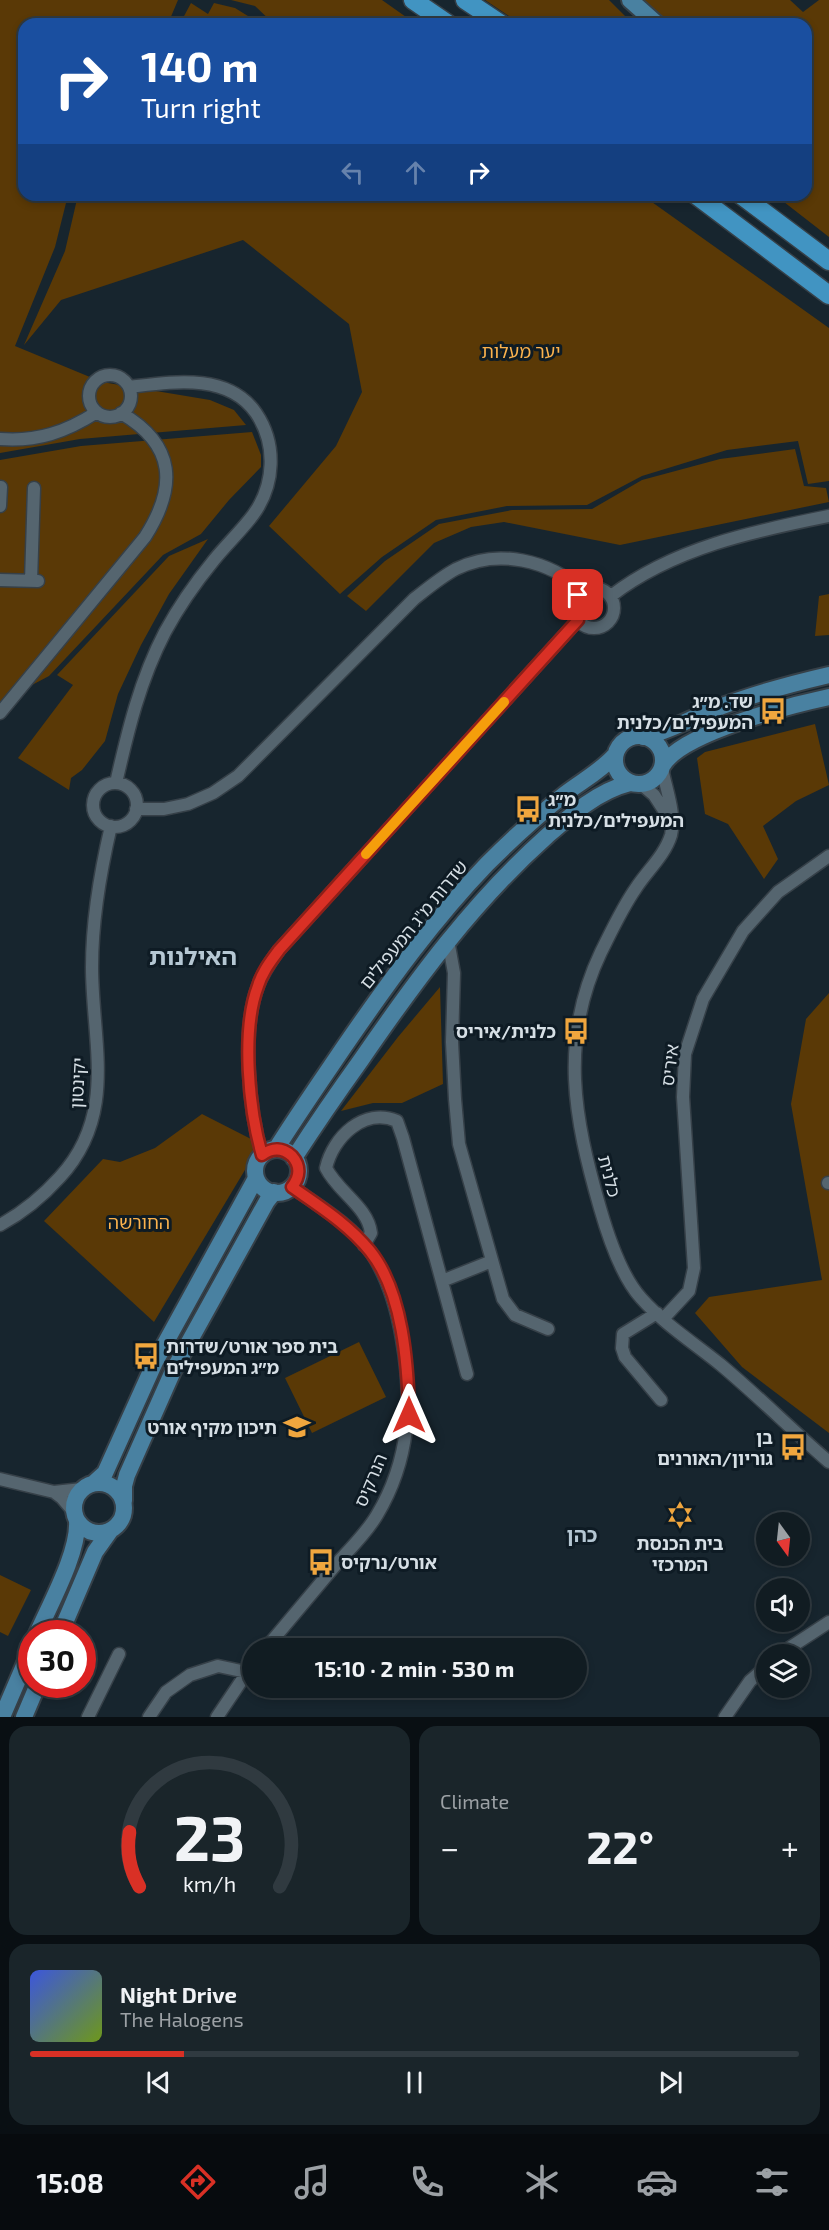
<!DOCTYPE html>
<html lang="en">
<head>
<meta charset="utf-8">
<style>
  body { margin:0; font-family:"Exo 2","Noto Sans Hebrew",sans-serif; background:#1a252a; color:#f1f3f6; height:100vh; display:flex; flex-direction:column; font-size:22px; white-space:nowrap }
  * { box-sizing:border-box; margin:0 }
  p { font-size:20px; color:#9ca1a5 }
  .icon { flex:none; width:33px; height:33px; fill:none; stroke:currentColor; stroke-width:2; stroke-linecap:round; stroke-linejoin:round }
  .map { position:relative; height:1717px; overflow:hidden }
  .details { display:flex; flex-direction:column; gap:9px; padding:9px; background:#090f13; flex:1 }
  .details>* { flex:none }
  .guide { position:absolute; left:18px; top:18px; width:794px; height:183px; border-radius:18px; box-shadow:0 3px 9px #0003,0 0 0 2px #303a40; background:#1a4fa0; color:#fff; overflow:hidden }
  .needle { width:39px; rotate:165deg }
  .tools { position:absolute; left:756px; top:1512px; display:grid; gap:12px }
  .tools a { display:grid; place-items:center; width:54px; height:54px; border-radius:50%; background:#111c22; box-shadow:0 3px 9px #0003,0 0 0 2px #303a40; font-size:30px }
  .speed { position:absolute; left:18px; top:1620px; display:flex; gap:12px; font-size:30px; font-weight:700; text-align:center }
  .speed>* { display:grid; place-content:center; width:78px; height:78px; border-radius:50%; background:#111c22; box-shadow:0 3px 9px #0003,0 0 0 2px #303a40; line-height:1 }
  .speed .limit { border:9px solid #d22; background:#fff; color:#111 }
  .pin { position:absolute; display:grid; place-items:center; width:51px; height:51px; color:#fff; margin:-26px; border-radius:12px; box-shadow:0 3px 9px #0006 }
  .me { position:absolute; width:66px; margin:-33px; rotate:0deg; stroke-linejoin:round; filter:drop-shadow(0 0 4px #0008) }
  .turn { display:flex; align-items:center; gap:21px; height:126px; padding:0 24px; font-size:27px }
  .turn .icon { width:78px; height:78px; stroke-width:2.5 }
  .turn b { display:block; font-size:42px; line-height:51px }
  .lanes { display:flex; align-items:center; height:57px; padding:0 24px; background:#0003; justify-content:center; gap:30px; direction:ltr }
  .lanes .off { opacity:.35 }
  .big { font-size:45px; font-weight:700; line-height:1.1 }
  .details .card { flex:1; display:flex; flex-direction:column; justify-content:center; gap:9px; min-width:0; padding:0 21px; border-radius:18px; background:#1a252a }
  .details .dial { align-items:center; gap:0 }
  .dial svg { height:156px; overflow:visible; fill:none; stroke:#303a40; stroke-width:7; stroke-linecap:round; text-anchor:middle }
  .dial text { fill:#f1f3f6; stroke:none }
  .song { display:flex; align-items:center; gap:18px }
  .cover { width:72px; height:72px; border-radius:9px; background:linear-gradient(135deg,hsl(230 70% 55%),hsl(80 70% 35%)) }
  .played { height:6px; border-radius:3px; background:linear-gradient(90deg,#d93025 20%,#303a40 20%) }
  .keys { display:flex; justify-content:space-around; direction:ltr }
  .heat { display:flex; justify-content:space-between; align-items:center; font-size:33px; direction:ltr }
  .details .tiles { flex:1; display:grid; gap:9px; grid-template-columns:1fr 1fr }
  .card:last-child { grid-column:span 2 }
  .trip { position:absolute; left:242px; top:1638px; width:345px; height:60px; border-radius:30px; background:#111c22; box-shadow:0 3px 9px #0003,0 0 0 2px #303a40; font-weight:700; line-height:60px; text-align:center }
  .tab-bar { display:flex; height:96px; justify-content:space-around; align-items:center; background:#070b0e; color:#9ca1a5 }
  .tab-bar .icon { width:42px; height:42px }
  .tab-bar .selected { color:#d93025 }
  .tab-bar b { font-size:27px; color:#f1f3f6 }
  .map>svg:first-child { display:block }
  .green { fill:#5a3906 }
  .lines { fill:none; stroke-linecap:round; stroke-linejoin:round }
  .minor-casing { stroke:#364048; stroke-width:15 }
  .major-casing { stroke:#364048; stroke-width:20 }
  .highway-casing { stroke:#364048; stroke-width:21 }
  .minor { stroke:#55656f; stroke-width:12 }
  .major { stroke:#4981a1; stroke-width:16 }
  .highway { stroke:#4194c2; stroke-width:18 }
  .route-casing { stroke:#8d1f18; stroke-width:15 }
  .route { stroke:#d93025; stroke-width:10 }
  .slow { stroke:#f59e0b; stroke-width:10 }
  .labels { text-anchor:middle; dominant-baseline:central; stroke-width:6; stroke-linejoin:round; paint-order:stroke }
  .park-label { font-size:18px; fill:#fbb24d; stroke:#0e1b24 }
  .poi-label { font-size:18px; font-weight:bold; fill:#d6dfe5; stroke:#0e1b24; text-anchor:end }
  .street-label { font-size:18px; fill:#d6dfe5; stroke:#0e1b24 }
  .neighbourhood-label { font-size:20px; font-weight:bold; fill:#b5c7d3; stroke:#0e1b24 }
  .district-label { font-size:24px; font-weight:bold; fill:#b5c7d3; stroke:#0e1b24 }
</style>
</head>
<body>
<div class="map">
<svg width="829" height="1717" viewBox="0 0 829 1717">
  <rect width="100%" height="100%" fill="#17252e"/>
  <!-- green -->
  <path class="green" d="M0 0H178L170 19 175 24H24V195H68L55 247 15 346 102 382 210 400 234 410 246 425 80 439 0 453Z
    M231 0H382L416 24H322L317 18 294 24H274L255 6Z
    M485 0H609L633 24H521Z
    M642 0H790L803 12 819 0H829V237L775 195H806V24H670Z
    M191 3 208 14 214 3 235 8 261 24H192L183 18Z
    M78 195H642L829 328V481L808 484 798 441 727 450 642 476 587 505 507 506 436 520 382 557 340 594 269 526 336 446 362 392 349 324 243 240 61 300 24 345 65 251Z
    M252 432 261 455V467L229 500 201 534 163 555 49 676 0 702V460L81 446Z
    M795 449 804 486 826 488 829 502 620 545 504 522 471 527 434 543 366 611 347 596 385 561 439 524 512 510 592 509 642 480 720 459Z
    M208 539 169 594 141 645 118 694 105 741 82 770 71 778 69 790 18 758 73 685 57 675 169 556Z
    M829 594V635L815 636 819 596Z
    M815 724 829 785 796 801 763 826 778 859 764 879 728 824 705 814 697 758 705 752Z
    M440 987 443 1084 402 1103H373L341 1111 398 1037Z
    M829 993V1433L742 1367 695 1313 709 1297 822 1280 791 1104 806 1019Z
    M202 1114 251 1139 264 1138 154 1322 44 1221 103 1159 120 1162 155 1148Z
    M359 1342 386 1397 312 1433 285 1378Z
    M0 1575 31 1590 8 1636 0 1632Z"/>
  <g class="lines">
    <defs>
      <path id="minor" d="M89 396a21 21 0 1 1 42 0a21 21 0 1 1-42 0Z
        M0 439C37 442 66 432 97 412
        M0 506 1 487
        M0 580 38 581
        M31 581 34 488
        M574 608a20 20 0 1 1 40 0a20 20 0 1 1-40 0Z
        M611 596C673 548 754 531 829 516
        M0 713 145 537C177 487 176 445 121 413
        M662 768C666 789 676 814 671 835 665 855 647 871 636 888 622 908 612 930 601 952 559 1040 574 1118 600 1208 608 1236 621 1276 641 1298 664 1324 694 1343 721 1365 758 1396 792 1430 829 1462
        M116 783C128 730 140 680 165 632 179 606 196 582 214 560 226 545 241 531 253 515 275 485 277 444 256 413 228 372 171 382 129 387
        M93 805a22 22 0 1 1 44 0a22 22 0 1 1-44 0Z
        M641 784 654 795 667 815
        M136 809H164L188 804 213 793 238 776 414 599C428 588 441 577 456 569 498 548 549 560 583 591
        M448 940 454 973 452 1042 455 1099 459 1144 503 1299 515 1315 548 1329
        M262 1155C249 1110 241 1030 258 986 263 972 271 961 279 950L578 620
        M828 1183H829
        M0 1225C24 1212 42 1197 60 1177 118 1114 92 1042 92 967 92 919 100 873 111 826
        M364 1245 371 1233C368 1207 338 1192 326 1168 333 1137 364 1107 397 1121L403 1138 467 1374
        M442 1281 492 1261
        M657 1313 623 1334 622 1348 625 1357 661 1400
        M663 1319 689 1291 694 1268 683 1097 685 1054 703 999 743 931 778 892 829 856
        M0 1479 54 1492 82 1489
        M54 1492 62 1498 74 1512
        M266 1648C290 1619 315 1590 339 1561 352 1547 367 1532 377 1515 410 1460 413 1401 402 1339 397 1309 389 1280 372 1254 352 1225 319 1206 292 1187
        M780 1654 829 1622
        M88 1717 119 1654
        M149 1717 166 1692 190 1675 218 1666 246 1672
        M217 1717 252 1665
        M725 1717 750 1681 766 1667"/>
      <path id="major" d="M630 0 657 24
        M615 760a24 24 0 1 1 48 0a24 24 0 1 1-48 0Z
        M643 737C668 732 689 719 712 710 750 695 790 684 829 675
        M663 765C682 733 791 705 829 697
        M276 1149C298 1114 321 1081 344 1047 388 983 433 920 487 864 512 839 537 816 565 794 582 781 601 771 615 755
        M255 1171a22 22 0 1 1 44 0a22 22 0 1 1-44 0Z
        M294 1158C316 1124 338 1092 361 1060 416 980 474 901 547 836 572 814 598 791 630 783
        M74 1508a25 25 0 1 1 50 0a25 25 0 1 1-50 0Z
        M94 1483 105 1473 155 1362 256 1178
        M124 1501V1486L127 1475 173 1371 267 1201 274 1192
        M37 1634C50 1604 79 1552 77 1521
        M60 1634 95 1552 110 1531
        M2 1717 32 1647
        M24 1717 38 1684"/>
      <path id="highway" d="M413 0 448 24
        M465 0 501 24
        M696 195 829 295
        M741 195 829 261"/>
    </defs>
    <!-- minor casing -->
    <use href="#minor" class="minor-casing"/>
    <!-- major casing -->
    <use href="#major" class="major-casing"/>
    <!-- highway casing -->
    <use href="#highway" class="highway-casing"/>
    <!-- minor -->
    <use href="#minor" class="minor"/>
    <!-- major -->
    <use href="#major" class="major"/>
    <!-- highway -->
    <use href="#highway" class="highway"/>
  </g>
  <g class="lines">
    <defs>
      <path id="route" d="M409 1415C408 1364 403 1292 370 1251 348 1224 319 1206 292 1187 300 1177 301 1166 292 1156 283 1148 273 1147 262 1155 249 1110 241 1030 258 986 262 972 271 961 279 950L578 620 574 606 578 595"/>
    </defs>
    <!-- route casing -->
    <use href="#route" class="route-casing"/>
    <!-- route -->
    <use href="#route" class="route"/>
    <!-- slow -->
    <path class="slow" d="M366 854 504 702"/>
  </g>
  <!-- icons -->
  <defs>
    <symbol id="bus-bare" viewBox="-9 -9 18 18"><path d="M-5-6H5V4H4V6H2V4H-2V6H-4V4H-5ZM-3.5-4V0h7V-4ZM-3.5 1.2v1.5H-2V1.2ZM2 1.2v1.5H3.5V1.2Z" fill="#f0a63e" stroke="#0e1b24" stroke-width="2.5" paint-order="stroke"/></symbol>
    <symbol id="school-bare" viewBox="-9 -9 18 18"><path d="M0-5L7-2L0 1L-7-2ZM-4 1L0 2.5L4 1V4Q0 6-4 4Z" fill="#f0a63e" stroke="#0e1b24" stroke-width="2.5" paint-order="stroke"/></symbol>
    <symbol id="synagogue-bare" viewBox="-9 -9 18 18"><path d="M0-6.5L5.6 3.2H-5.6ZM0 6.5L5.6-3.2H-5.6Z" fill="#f0a63e" stroke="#0e1b24" stroke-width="2.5" paint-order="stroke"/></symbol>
  </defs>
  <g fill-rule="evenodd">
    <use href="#bus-bare" x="754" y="692" width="38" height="38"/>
    <use href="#bus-bare" x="509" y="790" width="38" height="38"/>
    <use href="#bus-bare" x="557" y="1012" width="38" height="38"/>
    <use href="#bus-bare" x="127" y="1337" width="38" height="38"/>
    <use href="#school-bare" x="278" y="1408" width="38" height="38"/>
    <use href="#bus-bare" x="774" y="1428" width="38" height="38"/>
    <use href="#synagogue-bare" x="661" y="1496" width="38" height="38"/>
    <use href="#bus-bare" x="302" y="1543" width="38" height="38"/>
  </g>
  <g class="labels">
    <!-- park labels -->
    <g class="park-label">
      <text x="521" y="351">יער מעלות</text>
      <text x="139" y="1222">החורשה</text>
    </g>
    <!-- poi labels -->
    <g class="poi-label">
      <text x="753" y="701">שד. מ״ג<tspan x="753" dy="21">המעפילים/כלנית</tspan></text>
      <text x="548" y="799" text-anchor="start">מ״ג<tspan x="548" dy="21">המעפילים/כלנית</tspan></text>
      <text x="556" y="1031">כלנית/איריס</text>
      <text x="166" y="1346" text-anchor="start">בית ספר אורט/שדרות<tspan x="166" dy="21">מ״ג המעפילים</tspan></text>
      <text x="277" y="1427">תיכון מקיף אורט</text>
      <text x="773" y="1437">בן<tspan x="773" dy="21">גוריון/האורנים</tspan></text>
      <text x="680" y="1543" text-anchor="middle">בית הכנסת<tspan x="680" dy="21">המרכזי</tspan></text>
      <text x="341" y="1562" text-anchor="start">אורט/נרקיס</text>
    </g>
    <!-- street labels -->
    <g class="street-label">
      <text transform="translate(413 924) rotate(-51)">שדרות מ"ג המעפילים</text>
      <text transform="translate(669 1065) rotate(-83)">איריס</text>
      <text transform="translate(77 1083) rotate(-87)">יקינטון</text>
      <text transform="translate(610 1176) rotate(75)">כלנית</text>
      <text transform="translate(370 1480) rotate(-67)">הנרקיס</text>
    </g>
    <!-- neighbourhood labels -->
    <g class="neighbourhood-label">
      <text x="582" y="1534">כהן</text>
    </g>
    <!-- district labels -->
    <g class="district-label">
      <text x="193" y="955">האילנות</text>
    </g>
  </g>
</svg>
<div class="tools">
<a><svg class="needle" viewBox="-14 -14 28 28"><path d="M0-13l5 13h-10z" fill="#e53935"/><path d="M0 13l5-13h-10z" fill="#9ca1a5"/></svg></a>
<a><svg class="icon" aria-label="sound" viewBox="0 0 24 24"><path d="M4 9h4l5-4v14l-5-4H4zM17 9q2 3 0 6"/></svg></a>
<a><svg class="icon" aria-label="layers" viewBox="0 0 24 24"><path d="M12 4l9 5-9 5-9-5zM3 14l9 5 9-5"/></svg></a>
</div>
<div class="speed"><div class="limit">30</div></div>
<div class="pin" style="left:578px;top:595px;background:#d93025"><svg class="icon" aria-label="arrive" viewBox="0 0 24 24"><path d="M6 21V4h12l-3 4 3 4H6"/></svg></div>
<svg class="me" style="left:409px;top:1415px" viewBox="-20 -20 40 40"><path d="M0-17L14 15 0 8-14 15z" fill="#d93025" stroke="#fff" stroke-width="4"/></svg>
<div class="trip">15:10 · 2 min · 530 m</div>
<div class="guide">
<div class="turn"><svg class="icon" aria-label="right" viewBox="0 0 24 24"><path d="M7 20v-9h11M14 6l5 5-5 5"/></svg><div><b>140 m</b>Turn right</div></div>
<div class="lanes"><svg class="icon off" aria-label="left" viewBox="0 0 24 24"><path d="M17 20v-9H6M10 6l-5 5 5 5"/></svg><svg class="icon off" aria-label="ahead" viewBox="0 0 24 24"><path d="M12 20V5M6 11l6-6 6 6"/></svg><svg class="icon" aria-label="right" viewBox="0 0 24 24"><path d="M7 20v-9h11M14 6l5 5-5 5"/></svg></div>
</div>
</div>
<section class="details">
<div class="tiles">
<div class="card dial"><svg viewBox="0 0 100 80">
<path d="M14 69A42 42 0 1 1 86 69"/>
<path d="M14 69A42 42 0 0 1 9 41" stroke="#d93025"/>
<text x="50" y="56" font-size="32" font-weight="700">23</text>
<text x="50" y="72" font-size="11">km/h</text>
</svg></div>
<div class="card"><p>Climate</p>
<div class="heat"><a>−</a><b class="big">22°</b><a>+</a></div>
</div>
<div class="card">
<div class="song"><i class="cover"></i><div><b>Night Drive</b><p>The Halogens</p></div></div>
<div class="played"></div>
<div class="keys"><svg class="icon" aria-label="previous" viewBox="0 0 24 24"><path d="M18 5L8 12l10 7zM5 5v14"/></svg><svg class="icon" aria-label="pause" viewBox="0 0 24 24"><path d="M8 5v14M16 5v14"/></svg><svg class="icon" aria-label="next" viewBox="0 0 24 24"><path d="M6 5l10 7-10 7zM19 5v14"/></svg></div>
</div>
</div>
</section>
<nav class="tab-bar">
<b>15:08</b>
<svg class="icon selected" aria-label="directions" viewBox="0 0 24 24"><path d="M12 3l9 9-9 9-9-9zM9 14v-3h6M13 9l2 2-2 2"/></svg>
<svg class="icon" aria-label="music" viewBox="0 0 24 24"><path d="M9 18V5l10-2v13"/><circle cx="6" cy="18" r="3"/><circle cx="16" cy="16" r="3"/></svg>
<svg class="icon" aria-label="phone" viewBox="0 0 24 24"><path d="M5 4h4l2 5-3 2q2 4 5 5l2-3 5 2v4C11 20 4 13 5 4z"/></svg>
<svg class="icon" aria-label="climate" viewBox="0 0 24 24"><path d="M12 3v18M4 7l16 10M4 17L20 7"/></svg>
<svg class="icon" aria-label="car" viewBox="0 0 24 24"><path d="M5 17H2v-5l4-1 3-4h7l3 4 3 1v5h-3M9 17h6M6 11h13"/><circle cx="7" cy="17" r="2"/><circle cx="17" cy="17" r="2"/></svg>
<svg class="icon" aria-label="filters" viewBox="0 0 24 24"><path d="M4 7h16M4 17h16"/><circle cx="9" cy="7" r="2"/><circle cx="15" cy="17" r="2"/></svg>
</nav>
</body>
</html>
